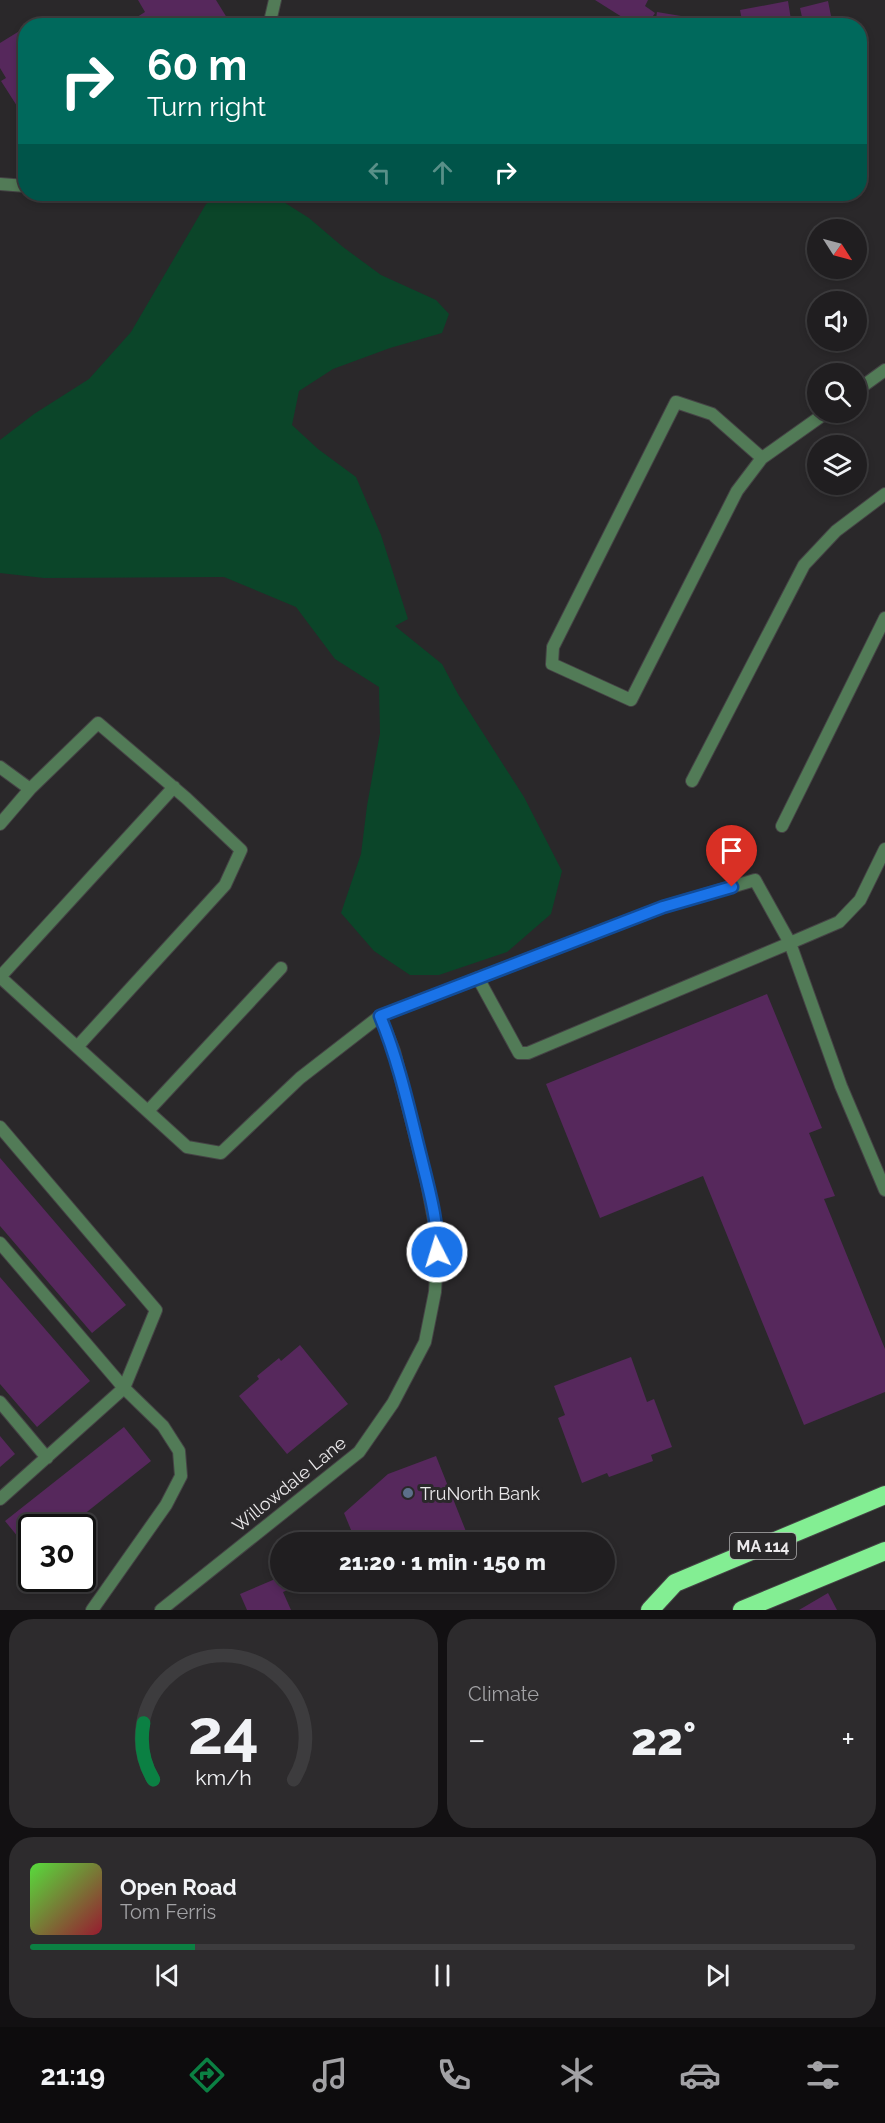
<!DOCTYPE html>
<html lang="en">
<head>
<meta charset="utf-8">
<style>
  body { margin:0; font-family:Raleway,sans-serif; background:#2d2b2d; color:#f1f3f6; height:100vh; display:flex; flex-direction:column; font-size:22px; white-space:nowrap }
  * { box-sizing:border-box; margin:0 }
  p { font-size:20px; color:#a2a2a5 }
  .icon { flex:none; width:33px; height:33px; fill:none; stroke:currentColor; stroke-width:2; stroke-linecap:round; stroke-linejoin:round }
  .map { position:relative; height:1610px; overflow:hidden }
  .drawer { display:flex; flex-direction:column; gap:9px; padding:9px; background:#121012; flex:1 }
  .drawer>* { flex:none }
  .banner { position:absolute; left:18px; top:18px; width:849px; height:183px; border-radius:24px; box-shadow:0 3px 9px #0003,0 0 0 2px #3d3c3e; background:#00695c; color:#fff; overflow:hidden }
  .needle { width:39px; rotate:126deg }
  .controls { position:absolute; left:807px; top:219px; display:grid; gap:12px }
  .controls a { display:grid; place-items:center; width:60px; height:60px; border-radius:50%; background:#201e20; box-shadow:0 3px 9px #0003,0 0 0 2px #3d3c3e; font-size:30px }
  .speed { position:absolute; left:18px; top:1514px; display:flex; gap:12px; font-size:30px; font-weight:700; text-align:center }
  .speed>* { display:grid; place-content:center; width:78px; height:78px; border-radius:50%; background:#201e20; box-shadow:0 3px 9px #0003,0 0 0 2px #3d3c3e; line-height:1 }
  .speed .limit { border:3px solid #111; border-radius:9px; background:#fff; color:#111 }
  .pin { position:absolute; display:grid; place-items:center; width:51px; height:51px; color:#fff; margin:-62px -26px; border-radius:50% 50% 50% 0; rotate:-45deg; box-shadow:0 0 6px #0007 }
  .pin .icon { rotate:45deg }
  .me { position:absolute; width:66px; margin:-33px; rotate:355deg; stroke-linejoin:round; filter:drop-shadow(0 0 4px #0008) }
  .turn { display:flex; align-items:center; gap:21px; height:126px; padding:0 30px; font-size:27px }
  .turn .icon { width:78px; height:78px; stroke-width:2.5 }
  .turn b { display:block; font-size:42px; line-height:51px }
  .lanes { display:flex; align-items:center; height:57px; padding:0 30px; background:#0003; justify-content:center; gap:30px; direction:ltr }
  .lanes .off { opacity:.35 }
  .big { font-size:45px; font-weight:800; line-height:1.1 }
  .drawer .tile { flex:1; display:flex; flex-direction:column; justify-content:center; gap:9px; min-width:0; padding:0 21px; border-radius:24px; background:#2d2b2d }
  .drawer .dial { align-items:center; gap:0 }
  .dial svg { height:156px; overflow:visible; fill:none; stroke:#3d3c3e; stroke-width:7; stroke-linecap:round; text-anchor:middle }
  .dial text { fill:#f1f3f6; stroke:none }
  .song { display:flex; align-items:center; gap:18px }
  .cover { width:72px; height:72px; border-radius:9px; background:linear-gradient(135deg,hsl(110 70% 55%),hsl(350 70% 35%)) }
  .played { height:6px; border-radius:3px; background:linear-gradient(90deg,#0b8043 20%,#3d3c3e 20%) }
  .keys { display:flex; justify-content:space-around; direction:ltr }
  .heat { display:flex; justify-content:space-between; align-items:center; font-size:33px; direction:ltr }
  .drawer .tiles { flex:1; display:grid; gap:9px; grid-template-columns:1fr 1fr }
  .tile:last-child { grid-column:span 2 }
  .trip { position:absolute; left:270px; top:1532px; width:345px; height:60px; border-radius:30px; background:#201e20; box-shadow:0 3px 9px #0003,0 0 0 2px #3d3c3e; font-weight:800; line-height:60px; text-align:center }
  .dock { display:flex; height:96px; justify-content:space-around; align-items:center; background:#0d0c0d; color:#a2a2a5 }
  .dock .icon { width:42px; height:42px }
  .dock .selected { color:#0b8043 }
  .dock b { font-size:27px; color:#f1f3f6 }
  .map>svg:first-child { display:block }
  .green { fill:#0b4529 }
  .building { fill:#56285c }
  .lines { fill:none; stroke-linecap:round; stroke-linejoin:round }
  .lane-casing { stroke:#454345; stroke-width:14 }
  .street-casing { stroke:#454345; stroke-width:14 }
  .highway-casing { stroke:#454345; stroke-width:20 }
  .lane { stroke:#527b57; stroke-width:12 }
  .street { stroke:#527b57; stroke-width:12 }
  .highway { stroke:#83ee93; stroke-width:18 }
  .route-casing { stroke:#114b97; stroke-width:15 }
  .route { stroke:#1a73e8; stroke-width:10 }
  .service-dot { fill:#5c6f8a; stroke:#2a282a; stroke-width:2 }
  .labels { text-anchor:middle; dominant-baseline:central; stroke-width:6; stroke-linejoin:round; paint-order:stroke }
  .shield { fill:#2a282a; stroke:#b0aeb0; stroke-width:1.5 }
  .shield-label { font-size:16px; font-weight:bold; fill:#eae8ea }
  .street-label { font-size:18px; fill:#eae8ea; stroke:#2a282a }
  .poi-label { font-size:18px; fill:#eae8ea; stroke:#2a282a; text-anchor:start }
</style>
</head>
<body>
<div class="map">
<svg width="885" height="1610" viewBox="0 0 885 1610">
  <rect width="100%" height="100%" fill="#2a282a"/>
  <!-- green -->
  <path class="green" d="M221 194H271L309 218 343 247 381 275 436 300 449 314 442 333 390 348 333 369 299 391 292 425 318 449 356 477 381 535 408 619 395 626 442 664 458 694 524 797 562 871 551 914 507 952 439 975H410L374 951 341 913 361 854 367 806 380 733 379 687 335 659 296 607 224 577 44 578 0 573V440L34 414 89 379 131 332 206 204Z"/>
  <!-- building -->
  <path class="building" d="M138 0H216L232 26H123L145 12Z
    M595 0H648L645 6 655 13 647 25 641 22 639 26H616L622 17Z
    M788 1 792 26H743L740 10Z
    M828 1 833 26H804L800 8Z
    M657 12 693 18 692 26H655Z
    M43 16 50 26H28Z
    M26 27V120L1 81 6 78 0 68V43Z
    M767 994 822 1128 809 1133 835 1196 824 1199 885 1349V1392L804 1425 703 1176 600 1218 546 1084Z
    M0 1158 126 1305 92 1333 0 1226Z
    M0 1277 90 1381 37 1427 0 1384Z
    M300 1345 348 1404 287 1454 239 1396 259 1379 257 1376 279 1358 281 1361Z
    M631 1357 647 1402 654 1399 672 1447 651 1455 653 1461 609 1477 607 1473 582 1483 558 1418 565 1415 554 1386Z
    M124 1427 151 1461 68 1527H32V1554L5 1521Z
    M0 1436 15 1454 0 1467Z
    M436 1456 469 1539 461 1542H356L344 1513 388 1474Z
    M280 1577V1581H310L283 1592 291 1610H247L240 1594Z
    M828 1593 837 1610H799Z"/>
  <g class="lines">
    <defs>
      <path id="lane" d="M856 391 885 370
        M762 458 712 414 676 402 553 647 552 664 631 700 737 491 762 458 827 412
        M0 767 30 789 98 723 186 798 241 850 225 885 77 1047
        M692 781 804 565 836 531 885 494
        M174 787 0 977 187 1147 221 1153 300 1078 380 1016 663 907 755 880 790 943 528 1053H519L478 978
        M0 824 30 789
        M782 826 885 618
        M885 849 860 900 839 922 790 943 841 1086 885 1190
        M148 1111 281 968
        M0 1127 156 1310 124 1388 0 1499
        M0 1243 124 1388 163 1426 179 1451 181 1476 166 1505 92 1610
        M0 1402 47 1458"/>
      <path id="street" d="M269 26 275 0
        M0 184 26 186
        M161 1610 359 1452 393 1403 425 1342 435 1292 438 1241 426 1178 394 1051 380 1016"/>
      <path id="highway" d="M650 1610 675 1583 885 1495
        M742 1610 885 1551"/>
    </defs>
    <!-- lane casing -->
    <use href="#lane" class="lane-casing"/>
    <!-- street casing -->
    <use href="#street" class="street-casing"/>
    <!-- highway casing -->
    <use href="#highway" class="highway-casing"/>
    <!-- lane -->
    <use href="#lane" class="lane"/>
    <!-- street -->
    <use href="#street" class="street"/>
    <!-- highway -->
    <use href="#highway" class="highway"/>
  </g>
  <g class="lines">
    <defs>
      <path id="route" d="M437 1252C439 1224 428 1186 421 1157 409 1109 399 1062 380 1016L663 907 732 887"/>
    </defs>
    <!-- route casing -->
    <use href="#route" class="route-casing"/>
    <!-- route -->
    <use href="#route" class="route"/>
  </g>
  <!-- markers -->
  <circle class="service-dot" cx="408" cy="1493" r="6"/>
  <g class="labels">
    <!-- shield labels -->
    <rect class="shield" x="730" y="1533" width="66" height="26" rx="4.5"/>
    <g class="shield-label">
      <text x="763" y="1546">MA 114</text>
    </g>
    <!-- street labels -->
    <g class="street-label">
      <text transform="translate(289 1484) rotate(-39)">Willowdale Lane</text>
    </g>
    <!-- poi labels -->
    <g class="poi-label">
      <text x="420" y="1493">TruNorth Bank</text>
    </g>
  </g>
</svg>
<div class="controls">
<a><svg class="needle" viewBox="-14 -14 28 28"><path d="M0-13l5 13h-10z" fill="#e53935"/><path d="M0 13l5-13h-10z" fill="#a2a2a5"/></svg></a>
<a><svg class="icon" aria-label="sound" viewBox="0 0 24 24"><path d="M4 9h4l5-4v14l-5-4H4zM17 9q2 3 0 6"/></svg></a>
<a><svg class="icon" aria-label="search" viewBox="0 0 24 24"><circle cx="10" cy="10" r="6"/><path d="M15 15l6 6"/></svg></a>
<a><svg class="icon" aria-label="layers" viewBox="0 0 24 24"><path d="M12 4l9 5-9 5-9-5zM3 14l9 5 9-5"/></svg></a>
</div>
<div class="speed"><div class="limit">30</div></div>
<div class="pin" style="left:732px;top:887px;background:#d93025"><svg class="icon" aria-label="arrive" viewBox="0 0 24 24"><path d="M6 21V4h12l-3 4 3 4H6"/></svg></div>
<svg class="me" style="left:437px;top:1252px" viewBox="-20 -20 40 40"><circle r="17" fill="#1a73e8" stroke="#fff" stroke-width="3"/><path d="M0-11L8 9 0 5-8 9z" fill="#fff"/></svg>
<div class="trip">21:20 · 1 min · 150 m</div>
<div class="banner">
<div class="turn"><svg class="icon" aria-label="right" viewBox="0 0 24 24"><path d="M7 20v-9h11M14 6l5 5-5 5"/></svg><div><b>60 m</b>Turn right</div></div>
<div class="lanes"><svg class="icon off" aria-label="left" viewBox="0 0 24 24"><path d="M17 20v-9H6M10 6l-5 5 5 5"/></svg><svg class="icon off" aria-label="ahead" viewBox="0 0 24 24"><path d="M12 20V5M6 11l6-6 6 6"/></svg><svg class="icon" aria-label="right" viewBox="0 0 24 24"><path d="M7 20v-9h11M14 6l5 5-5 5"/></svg></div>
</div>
</div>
<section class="drawer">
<div class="tiles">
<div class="tile dial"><svg viewBox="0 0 100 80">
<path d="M14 69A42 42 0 1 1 86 69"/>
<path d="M14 69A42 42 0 0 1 9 40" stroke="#0b8043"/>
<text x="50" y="56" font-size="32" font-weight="700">24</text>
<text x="50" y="72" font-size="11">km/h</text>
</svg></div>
<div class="tile"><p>Climate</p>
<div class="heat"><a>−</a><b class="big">22°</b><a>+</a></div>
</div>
<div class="tile">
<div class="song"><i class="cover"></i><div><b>Open Road</b><p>Tom Ferris</p></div></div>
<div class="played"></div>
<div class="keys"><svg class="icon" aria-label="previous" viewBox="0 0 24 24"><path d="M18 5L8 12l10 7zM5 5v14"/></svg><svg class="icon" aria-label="pause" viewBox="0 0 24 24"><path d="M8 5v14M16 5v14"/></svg><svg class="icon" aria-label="next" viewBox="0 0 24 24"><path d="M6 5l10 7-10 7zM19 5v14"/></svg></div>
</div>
</div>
</section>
<nav class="dock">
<b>21:19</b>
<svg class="icon selected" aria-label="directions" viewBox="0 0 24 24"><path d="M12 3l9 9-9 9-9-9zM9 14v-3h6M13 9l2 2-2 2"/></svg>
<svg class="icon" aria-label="music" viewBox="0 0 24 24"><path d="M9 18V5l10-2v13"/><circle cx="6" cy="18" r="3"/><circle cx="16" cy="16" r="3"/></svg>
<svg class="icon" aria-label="phone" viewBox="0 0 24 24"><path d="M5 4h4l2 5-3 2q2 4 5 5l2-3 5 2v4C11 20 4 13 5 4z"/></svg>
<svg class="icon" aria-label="climate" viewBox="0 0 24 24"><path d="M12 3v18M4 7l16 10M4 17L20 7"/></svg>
<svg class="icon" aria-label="car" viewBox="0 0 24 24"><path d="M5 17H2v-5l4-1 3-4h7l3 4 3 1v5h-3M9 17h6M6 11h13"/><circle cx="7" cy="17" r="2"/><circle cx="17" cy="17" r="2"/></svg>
<svg class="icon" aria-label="filters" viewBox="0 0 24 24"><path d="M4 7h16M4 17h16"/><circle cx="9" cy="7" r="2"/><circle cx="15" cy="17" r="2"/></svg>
</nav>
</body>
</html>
